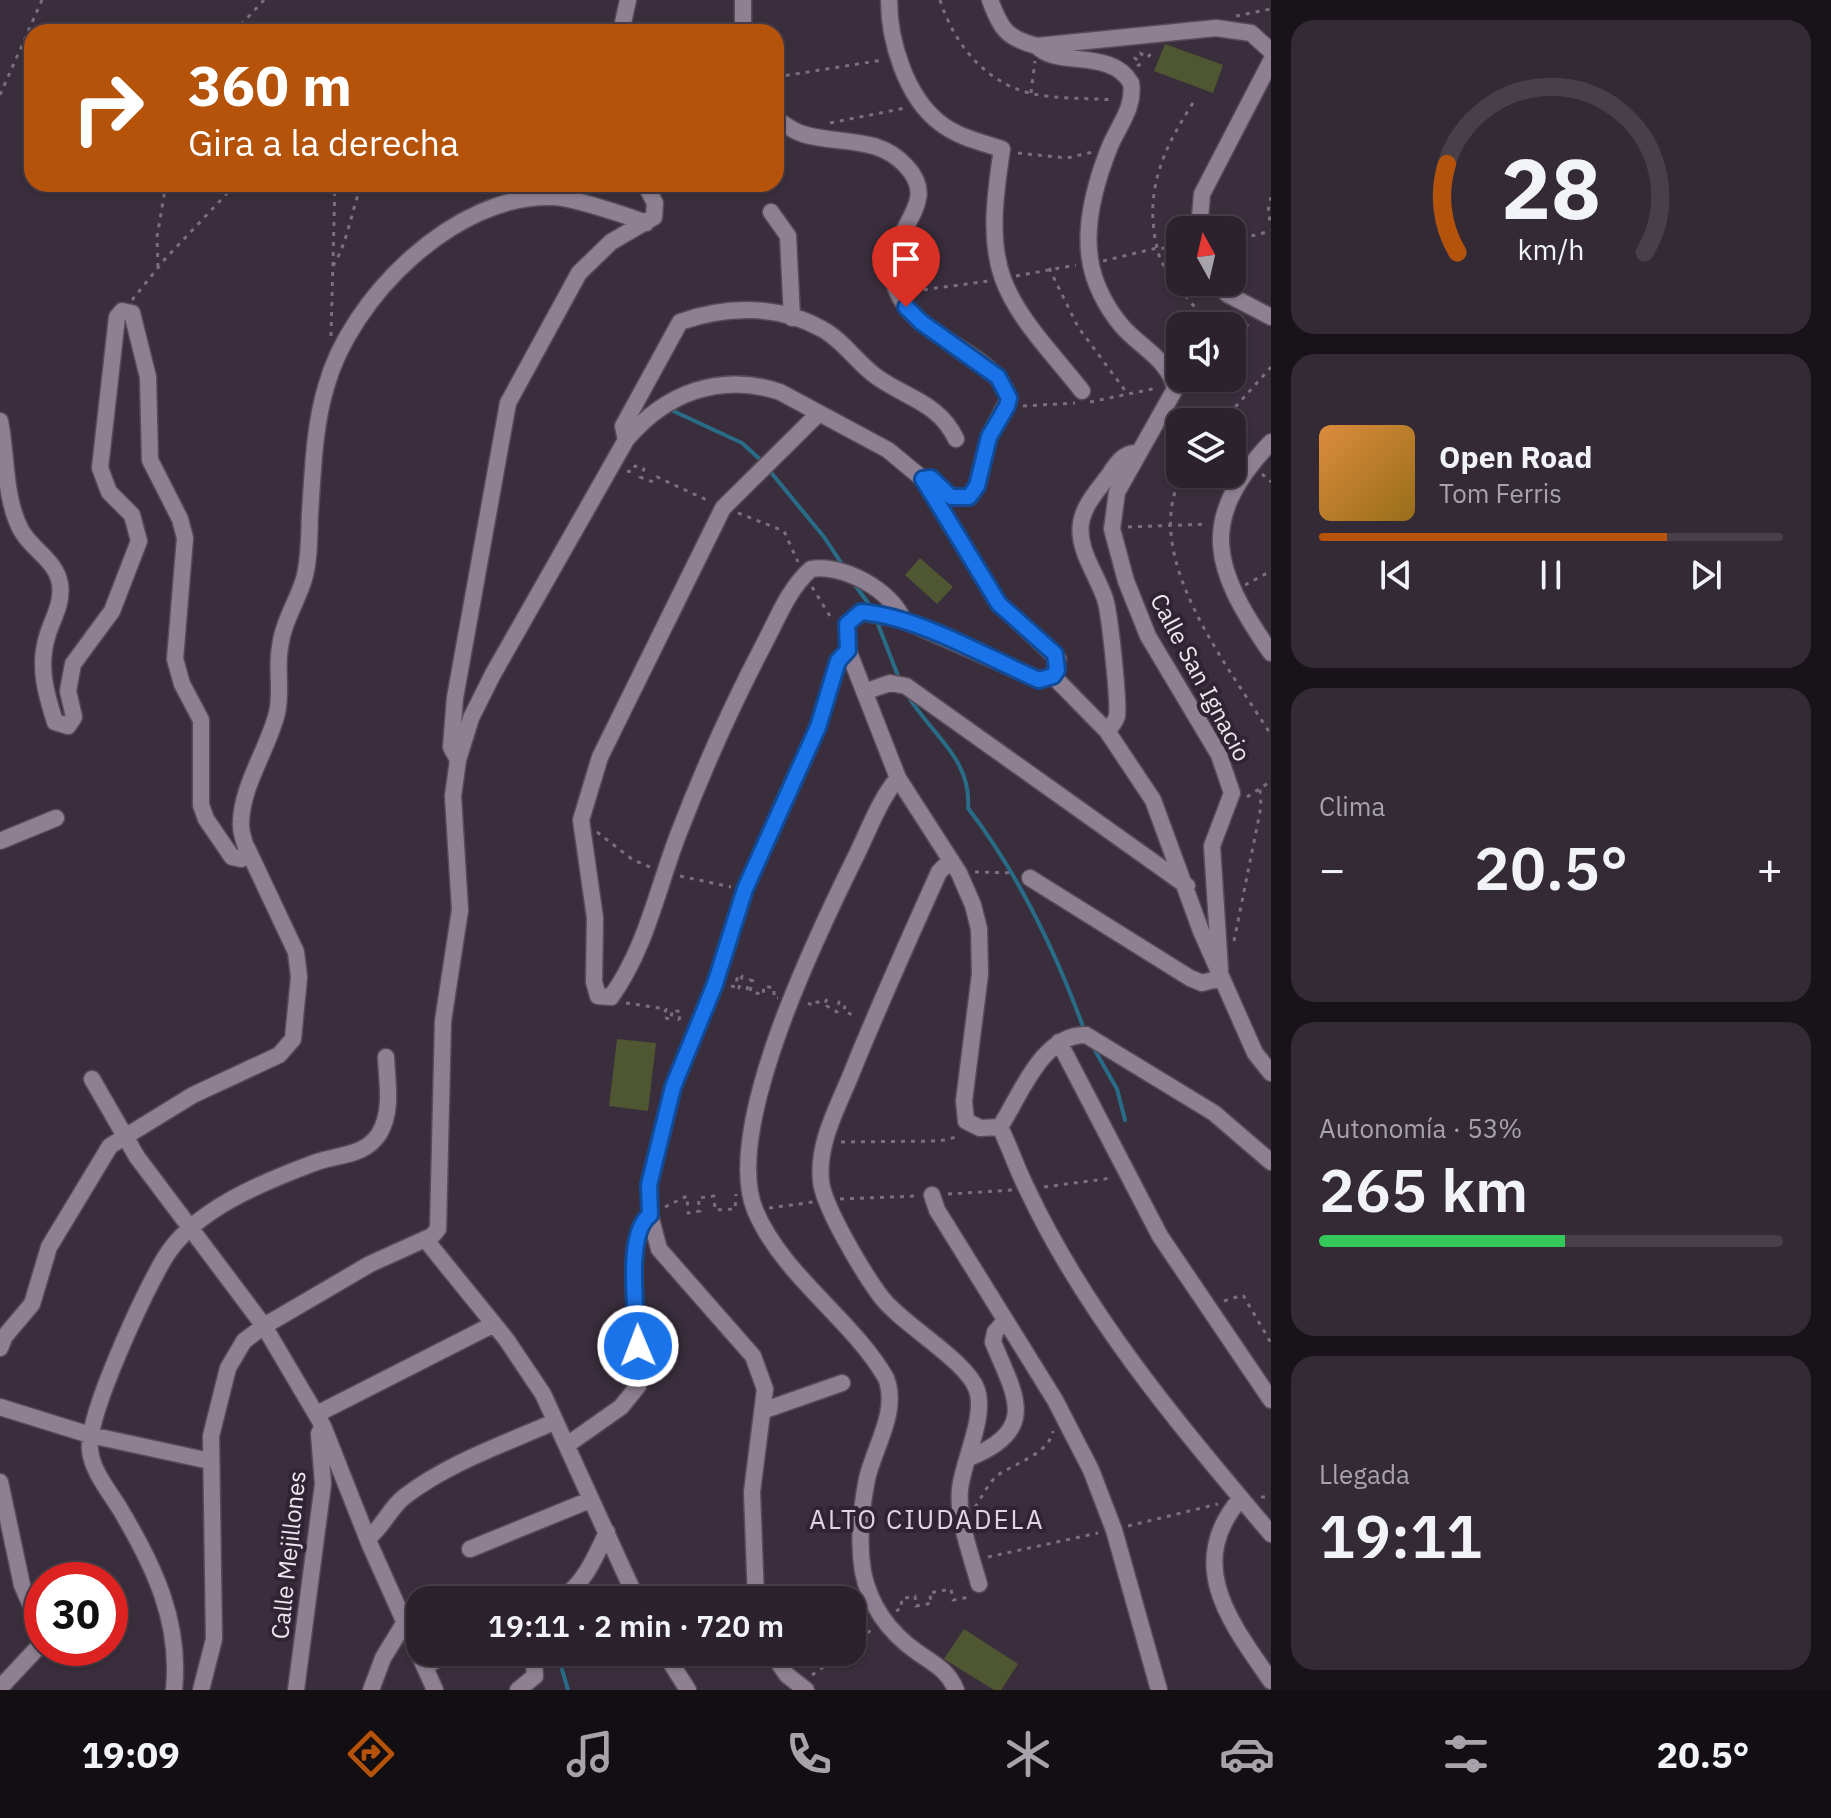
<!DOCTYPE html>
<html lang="es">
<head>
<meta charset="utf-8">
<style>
  body { margin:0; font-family:"IBM Plex Sans",sans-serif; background:#342a35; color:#f1f3f6; height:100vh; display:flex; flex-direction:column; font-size:30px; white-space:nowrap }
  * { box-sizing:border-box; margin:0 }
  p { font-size:26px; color:#a6a4aa }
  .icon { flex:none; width:44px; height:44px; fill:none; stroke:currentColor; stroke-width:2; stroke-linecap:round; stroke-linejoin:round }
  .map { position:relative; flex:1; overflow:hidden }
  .sheet { display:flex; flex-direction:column; gap:20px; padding:20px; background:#181319; width:560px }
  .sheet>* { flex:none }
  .top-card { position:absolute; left:24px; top:24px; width:760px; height:168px; border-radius:24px; box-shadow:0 2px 6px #0004,0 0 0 2px #483f49; background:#b45309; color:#fff; overflow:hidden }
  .needle { width:52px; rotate:352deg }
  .buttons { position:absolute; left:1166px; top:216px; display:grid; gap:16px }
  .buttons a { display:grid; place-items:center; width:80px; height:80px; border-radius:16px; background:#2c222d; box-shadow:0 2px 6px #0004,0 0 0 2px #483f49; font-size:40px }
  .speed { position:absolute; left:24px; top:1562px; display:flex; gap:16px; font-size:40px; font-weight:700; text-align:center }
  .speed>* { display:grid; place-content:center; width:104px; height:104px; border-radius:50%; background:#2c222d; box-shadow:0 2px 6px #0004,0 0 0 2px #483f49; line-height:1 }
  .speed .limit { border:12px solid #d22; background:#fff; color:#111 }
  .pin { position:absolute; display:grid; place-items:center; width:68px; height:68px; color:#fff; margin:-82px -34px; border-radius:50% 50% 50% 0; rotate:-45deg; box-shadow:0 0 8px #0007 }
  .pin .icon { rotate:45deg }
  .me { position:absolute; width:88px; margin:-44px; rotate:359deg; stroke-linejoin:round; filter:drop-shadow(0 0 6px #0008) }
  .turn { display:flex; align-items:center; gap:28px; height:168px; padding:0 32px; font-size:36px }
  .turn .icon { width:104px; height:104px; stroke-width:2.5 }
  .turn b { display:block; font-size:56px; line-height:68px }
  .big { font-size:60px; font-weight:600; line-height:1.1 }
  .sheet .widget { flex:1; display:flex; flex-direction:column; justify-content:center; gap:12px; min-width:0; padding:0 28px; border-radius:24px; background:#342a35 }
  .sheet .dial { align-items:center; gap:0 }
  .dial svg { height:208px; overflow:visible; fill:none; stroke:#483f49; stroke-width:7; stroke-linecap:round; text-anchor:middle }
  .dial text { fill:#f1f3f6; stroke:none }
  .song { display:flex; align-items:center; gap:24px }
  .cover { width:96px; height:96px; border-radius:12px; background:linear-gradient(135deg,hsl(30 70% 55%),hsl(40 70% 35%)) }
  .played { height:8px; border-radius:4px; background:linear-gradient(90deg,#b45309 75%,#483f49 75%) }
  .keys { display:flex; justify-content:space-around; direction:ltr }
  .heat { display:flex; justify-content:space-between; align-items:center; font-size:44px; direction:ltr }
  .charge { height:12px; border-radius:6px; background:linear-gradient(90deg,#34c759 53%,#483f49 0) }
  .trip { position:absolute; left:406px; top:1586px; width:460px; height:80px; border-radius:24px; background:#2c222d; box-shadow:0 2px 6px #0004,0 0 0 2px #483f49; font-weight:600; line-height:80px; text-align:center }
  .tabs { display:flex; height:128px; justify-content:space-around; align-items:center; background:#120e12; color:#a6a4aa }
  .tabs .icon { width:56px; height:56px }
  .tabs .on { color:#b45309 }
  .tabs b { font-size:36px; color:#f1f3f6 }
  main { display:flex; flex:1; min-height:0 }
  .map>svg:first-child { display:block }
  .park { fill:#4e5732 }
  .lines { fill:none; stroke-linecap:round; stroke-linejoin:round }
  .stream { stroke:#296c88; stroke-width:4 }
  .street-casing { stroke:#564c58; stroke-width:19 }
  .path { stroke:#7a6f7c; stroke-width:3; stroke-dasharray:4 6; stroke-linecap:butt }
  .street { stroke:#8e8091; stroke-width:16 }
  .route-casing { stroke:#114b97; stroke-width:20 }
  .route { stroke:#1a73e8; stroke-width:14 }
  .labels { text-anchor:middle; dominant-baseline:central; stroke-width:8; stroke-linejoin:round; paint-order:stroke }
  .street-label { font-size:24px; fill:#ede5ef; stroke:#302432 }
  .neighbourhood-label { font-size:26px; letter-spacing:2px; fill:#e1d2e5; stroke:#302432 }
</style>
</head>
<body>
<main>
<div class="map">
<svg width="1271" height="1690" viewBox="0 0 1271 1690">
  <rect width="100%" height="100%" fill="#3a2e3c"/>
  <!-- park -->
  <path class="park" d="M1165 44 1223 65 1213 93 1154 71Z
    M920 558 953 587 937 604 905 575Z
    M617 1039 656 1043 648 1111 609 1106Z
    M964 1629 1018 1664 1001 1690H994L944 1659Z"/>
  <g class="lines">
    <!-- stream -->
    <path class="stream" d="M669 409 742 443 764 463
      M769 470 824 537 844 567
      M855 585 871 607
      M876 619 900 681
      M908 696C931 734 972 759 968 808 1020 876 1056 952 1085 1032
      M1093 1047 1117 1089 1125 1120
      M557 1652 568 1690"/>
    <defs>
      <path id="street" d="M889 0C889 41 906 97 940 123 958 137 980 142 1002 149 996 190 988 238 1003 279 1018 320 1056 357 1082 391
        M990 0C1001 29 1006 38 1037 46L1216 28 1251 33 1271 51
        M621 32 628 0
        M743 32V0
        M776 119C784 124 793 131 803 134 838 145 878 135 906 166 946 208 876 232 896 289 916 341 991 347 1009 398L989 437 977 486 969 497H951L929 478
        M771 212 788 236 792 318
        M1199 230 1202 194 1271 61
        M1217 282 1227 294 1271 317
        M819 413 723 508 600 757 581 820 595 918 594 982 598 996 611 997C646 948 657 890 678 835 703 770 731 707 763 646 777 620 788 589 811 569 841 563 892 590 903 620
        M0 421C7 456 4 498 21 530 32 550 56 560 60 584 63 604 52 619 47 637 38 667 46 694 55 722L68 726 74 717 68 691 73 664 112 611 139 541 132 515 109 492 100 468 117 317 122 311 132 313 148 377 150 460 180 519 185 538 175 659 182 684 201 720V805L206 819 232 857 241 859 247 851C245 842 240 833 241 822 242 785 268 749 277 713 282 691 276 669 280 647 283 622 297 602 304 579 310 557 309 535 310 513 313 471 314 427 326 387 350 298 456 193 553 197 571 197 628 216 646 223
        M626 440 623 426 680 322C726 306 778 304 822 329 843 340 858 364 877 377 908 399 939 403 956 439
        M1271 442C1196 521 1213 569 1271 653
        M1053 676 1107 731 1153 800 1201 931 1255 1053 1271 1073
        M864 692 890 683 906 686 1187 886
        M1107 731C1111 727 1115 723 1117 716 1119 703 1110 614 1105 599 1097 574 1077 550 1081 523 1084 504 1099 489 1109 475 1116 464 1124 452 1137 453
        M458 760 451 747 455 698 508 403 579 273 611 242 654 217 655 203 645 184
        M898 778C879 800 868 832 855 858 818 933 722 1129 755 1210 782 1275 852 1319 886 1378 899 1412 874 1447 867 1479 861 1509 858 1542 863 1572 870 1606 890 1633 917 1652 934 1664 948 1670 956 1690
        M0 841 56 818
        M951 860 939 872C909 939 879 1005 852 1072 838 1107 817 1143 821 1181 823 1206 863 1272 879 1294 899 1323 967 1360 977 1390 986 1417 963 1461 960 1489 957 1519 971 1555 979 1584
        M1030 878 1190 978 1202 983 1217 979 1220 970 1212 846 1232 793 1219 755 1148 636 1126 581 1112 529 1117 492 1175 389C1170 360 1138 346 1121 325 1106 307 1093 282 1090 259 1084 222 1096 181 1110 146 1119 125 1135 107 1131 83 1111 48 1057 68 1037 46
        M1059 1042 1160 1236 1271 1400
        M92 1079 137 1157 264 1326 323 1426 370 1545 435 1690
        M1000 1127C1010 1148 1017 1169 1027 1189 1087 1317 1181 1427 1271 1534
        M932 1195 937 1210 1055 1400 1091 1470 1114 1530 1159 1690
        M425 1239 506 1339 543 1394 637 1600
        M0 1348 5 1336 32 1304 49 1247 110 1146 193 1095 279 1055 293 1039 299 977 296 952 247 848
        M0 1407 90 1435 210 1461
        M765 1410 842 1383
        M317 1414 494 1324
        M567 1445 621 1407 638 1386C644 1347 618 1239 650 1215
        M971 1457C1041 1429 1013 1392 993 1342L995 1332 1004 1322
        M0 1482 22 1585 42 1631
        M1241 1498C1184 1564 1230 1622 1271 1681
        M368 1538C383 1527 389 1509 404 1497 448 1463 504 1444 554 1422
        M470 1549 590 1500
        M560 1600C584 1584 595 1558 607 1532
        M756 1600 752 1492 765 1389 753 1356 659 1249 650 1215 649 1185 673 1087 715 984 745 889 818 727 838 661 848 650
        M664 1652 688 1690
        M771 1652 787 1675 806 1690
        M424 1666 454 1652
        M0 1688 42 1643
        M174 1690C181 1622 154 1566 120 1509 109 1491 92 1471 90 1450 86 1415 145 1292 164 1259 193 1210 263 1182 314 1163 337 1154 364 1157 379 1134 393 1111 387 1083 386 1057
        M201 1690 214 1639 211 1436 228 1368 244 1341 264 1326 370 1264 432 1236 438 1229 443 1021 460 910 453 796 458 760 471 718 493 674 626 440C665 393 720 372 780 392L888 450 923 479 999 604 1058 659 1053 676 1039 680 903 620 861 612 847 624 848 650 898 778 959 873 973 905 979 929 980 974 964 1101 966 1121 980 1128 1000 1127C1020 1096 1042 1034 1086 1035L1214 1113 1271 1162
        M296 1690 323 1484 319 1434 322 1427
        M371 1690 383 1658 405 1622
        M518 1690 535 1676 533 1652"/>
    </defs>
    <!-- street casing -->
    <use href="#street" class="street-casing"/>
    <!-- path -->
    <path class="path" d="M940 0C954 44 985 83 1033 94 1058 99 1088 98 1114 100
      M1236 16 1271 9
      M234 32 264 0
      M1137 66 1141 64 1135 58 1140 53 1147 58 1154 50
      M776 77 883 60
      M1031 93 1035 61
      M0 95 42 0
      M1193 103C1162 151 1143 193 1158 252 1164 275 1196 308 1212 326
      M830 123 905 108
      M1018 153 1067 158 1093 152
      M1271 197 1268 211 1271 225
      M1232 241 1271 231
      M1103 261 1157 248 1180 249
      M333 266C348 242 351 211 362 184
      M158 267 157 237 166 184
      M1049 268 1078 327 1127 393
      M1016 276 1076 265
      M914 291 989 281
      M132 300 165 259 236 184
      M331 336 335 184
      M1232 342 1251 321
      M1090 402 1157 388
      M1023 406 1075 403
      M1222 422 1271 367
      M627 471 632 472 635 466 644 469 640 477 653 482 657 477 709 501
      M1183 474C1137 554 1230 668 1271 735
      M1262 474 1271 482
      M738 513 784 531 798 562
      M1128 527 1208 524
      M1245 585 1271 571
      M812 587 833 621
      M1247 797 1271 781
      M597 832 633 860 650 867
      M975 872 1015 873
      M680 876 731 887
      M1234 941 1261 807 1260 789
      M731 986 735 987 738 975 742 976 739 988 747 989 750 980 753 981 750 991 763 995 764 986 774 988V998H778
      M626 1003 666 1009 664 1017 671 1020 672 1010 681 1012 679 1020 683 1021
      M808 1003 813 1006 817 1002 825 1003 827 999V1006L837 1012 839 1002 845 1005 844 1011 857 1017
      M841 1142 940 1141 960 1136
      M1044 1187 1112 1178
      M948 1194 1013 1190
      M840 1199 917 1196
      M665 1207 687 1196 688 1213 700 1211 698 1198 714 1196 715 1210 735 1209 736 1194
      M769 1208 813 1202
      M1224 1301 1243 1295 1271 1343
      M1261 1497H1271
      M975 1507C982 1497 989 1482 998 1475 1015 1463 1049 1454 1053 1431
      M1128 1526 1218 1504
      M988 1557 1098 1533
      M896 1611 902 1608 901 1599 915 1596 916 1606 932 1603 929 1593 951 1589 953 1600 970 1597
      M852 1646 871 1630
      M812 1675 845 1652"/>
    <!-- street -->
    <use href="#street" class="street"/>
  </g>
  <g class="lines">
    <defs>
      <path id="route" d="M638 1346C637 1316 624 1234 650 1215L649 1185 673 1087 715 984 745 889 818 727 838 661 848 650 847 624 861 612C917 616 986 657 1039 680L1053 676 1057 670 1055 654 999 604 923 479 931 478 951 497H969L977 486 989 437 1007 406 1009 398 998 377 921 322 906 307"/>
    </defs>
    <!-- route casing -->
    <use href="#route" class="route-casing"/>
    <!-- route -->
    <use href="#route" class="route"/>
  </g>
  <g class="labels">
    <!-- street labels -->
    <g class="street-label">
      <text transform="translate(1201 677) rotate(62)">Calle San Ignacio</text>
      <text transform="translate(288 1555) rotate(-84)">Calle Mejillones</text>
    </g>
    <!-- neighbourhood labels -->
    <g class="neighbourhood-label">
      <text x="927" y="1519">ALTO CIUDADELA</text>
    </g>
  </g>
</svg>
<div class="buttons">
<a><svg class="needle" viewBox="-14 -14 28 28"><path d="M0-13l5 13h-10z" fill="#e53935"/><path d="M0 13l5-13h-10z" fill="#a6a4aa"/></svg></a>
<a><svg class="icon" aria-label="sound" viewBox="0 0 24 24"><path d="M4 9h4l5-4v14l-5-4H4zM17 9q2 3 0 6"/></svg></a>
<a><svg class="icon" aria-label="layers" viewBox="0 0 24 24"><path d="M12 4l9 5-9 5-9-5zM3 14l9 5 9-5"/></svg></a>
</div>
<div class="speed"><div class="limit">30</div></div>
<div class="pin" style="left:906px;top:307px;background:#d93025"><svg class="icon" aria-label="arrive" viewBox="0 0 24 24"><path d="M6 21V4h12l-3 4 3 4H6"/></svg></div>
<svg class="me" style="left:638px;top:1346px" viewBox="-20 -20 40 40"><circle r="17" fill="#1a73e8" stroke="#fff" stroke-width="3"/><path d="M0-11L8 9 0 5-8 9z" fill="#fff"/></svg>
<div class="trip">19:11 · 2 min · 720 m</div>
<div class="top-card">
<div class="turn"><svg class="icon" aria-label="right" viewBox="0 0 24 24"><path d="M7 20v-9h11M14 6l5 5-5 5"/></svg><div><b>360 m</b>Gira a la derecha</div></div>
</div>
</div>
<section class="sheet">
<div class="widget dial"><svg viewBox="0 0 100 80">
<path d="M14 69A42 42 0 1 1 86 69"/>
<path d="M14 69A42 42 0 0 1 10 35" stroke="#b45309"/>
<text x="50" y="56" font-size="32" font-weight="700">28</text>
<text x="50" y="72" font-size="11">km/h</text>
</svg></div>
<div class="widget">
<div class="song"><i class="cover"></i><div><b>Open Road</b><p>Tom Ferris</p></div></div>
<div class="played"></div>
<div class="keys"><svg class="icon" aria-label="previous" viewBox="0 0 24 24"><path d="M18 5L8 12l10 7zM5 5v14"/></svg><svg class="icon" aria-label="pause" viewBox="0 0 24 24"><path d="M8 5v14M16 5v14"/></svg><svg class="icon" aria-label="next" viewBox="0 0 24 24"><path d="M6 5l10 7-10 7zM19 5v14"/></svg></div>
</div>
<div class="widget"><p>Clima</p>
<div class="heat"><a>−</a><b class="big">20.5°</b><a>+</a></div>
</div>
<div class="widget"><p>Autonomía · 53%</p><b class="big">265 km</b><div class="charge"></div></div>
<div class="widget"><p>Llegada</p><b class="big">19:11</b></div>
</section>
</main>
<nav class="tabs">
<b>19:09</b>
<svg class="icon on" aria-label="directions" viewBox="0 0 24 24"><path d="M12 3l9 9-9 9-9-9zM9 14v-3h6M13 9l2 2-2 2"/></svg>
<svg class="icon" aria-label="music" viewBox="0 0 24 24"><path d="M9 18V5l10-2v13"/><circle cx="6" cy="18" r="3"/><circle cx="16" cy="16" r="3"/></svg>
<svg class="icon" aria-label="phone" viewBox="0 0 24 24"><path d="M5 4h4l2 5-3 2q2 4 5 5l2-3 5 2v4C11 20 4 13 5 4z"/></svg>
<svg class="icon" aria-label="climate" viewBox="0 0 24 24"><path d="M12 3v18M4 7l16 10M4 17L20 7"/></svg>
<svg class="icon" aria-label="car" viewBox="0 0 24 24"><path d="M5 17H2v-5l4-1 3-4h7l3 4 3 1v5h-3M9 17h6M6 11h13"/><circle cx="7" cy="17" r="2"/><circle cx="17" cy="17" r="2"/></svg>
<svg class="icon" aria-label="filters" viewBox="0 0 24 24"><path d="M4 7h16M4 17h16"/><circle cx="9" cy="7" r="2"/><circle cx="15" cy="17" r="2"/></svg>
<b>20.5°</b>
</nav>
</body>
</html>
